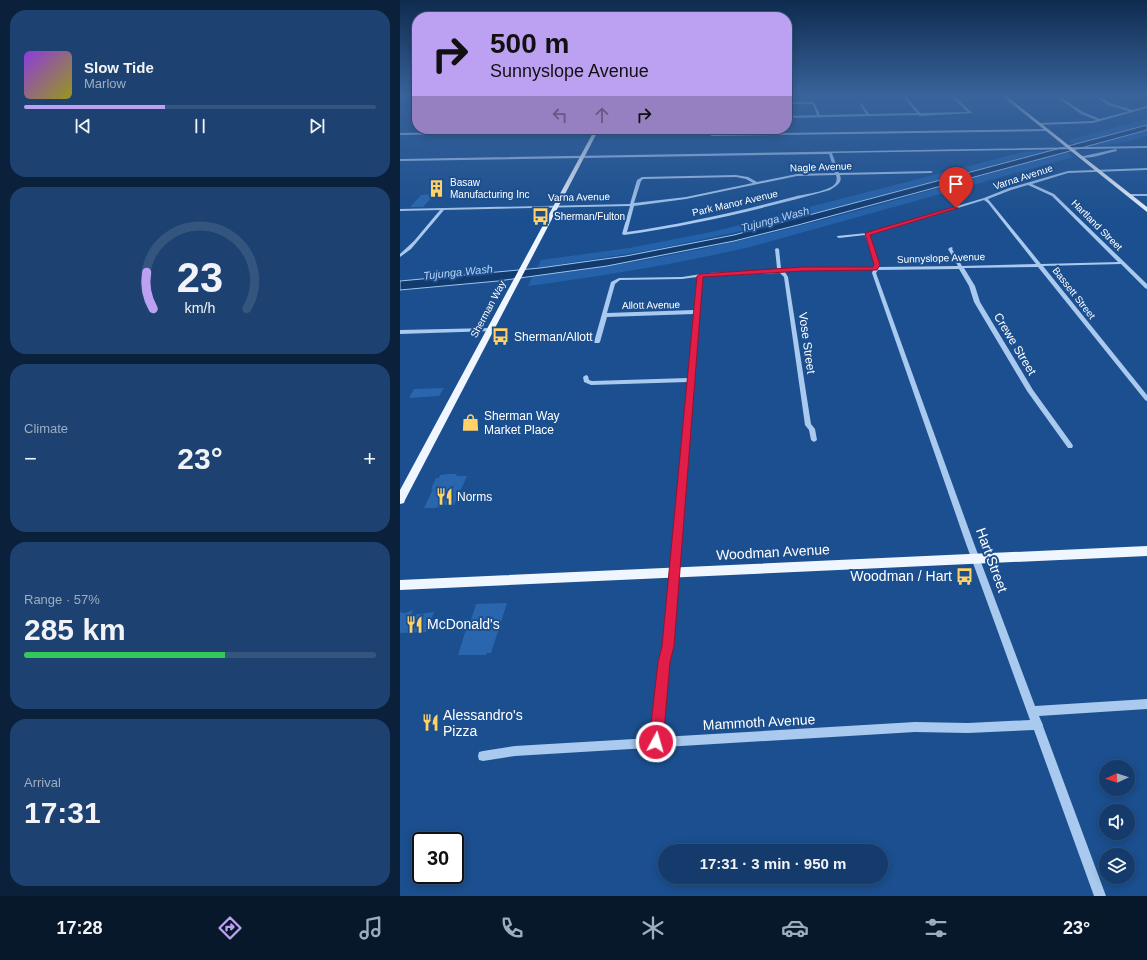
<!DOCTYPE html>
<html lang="en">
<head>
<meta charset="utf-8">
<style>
  body { margin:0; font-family:Arial,sans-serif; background:#1d4271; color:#f1f3f6; height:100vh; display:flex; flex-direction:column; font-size:15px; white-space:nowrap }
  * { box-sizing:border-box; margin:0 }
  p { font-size:13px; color:#9dadc1 }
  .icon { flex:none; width:22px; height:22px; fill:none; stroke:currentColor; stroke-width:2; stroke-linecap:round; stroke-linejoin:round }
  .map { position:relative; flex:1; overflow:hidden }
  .sheet { display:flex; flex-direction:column; gap:10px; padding:10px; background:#0b203b; width:400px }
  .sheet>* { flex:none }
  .guide { position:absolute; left:12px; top:12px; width:380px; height:122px; border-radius:16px; box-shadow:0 2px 10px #0003,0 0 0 1px #33557e; background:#bca0f2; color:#111; overflow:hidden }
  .needle { width:26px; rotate:267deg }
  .buttons { position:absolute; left:699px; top:760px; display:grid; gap:8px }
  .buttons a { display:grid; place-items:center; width:36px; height:36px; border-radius:50%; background:#143b6b; box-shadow:0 2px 10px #0003,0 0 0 1px #33557e; font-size:20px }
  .speed { position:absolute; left:12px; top:832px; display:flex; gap:8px; font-size:20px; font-weight:700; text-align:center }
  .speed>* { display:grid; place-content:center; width:52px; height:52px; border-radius:50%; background:#143b6b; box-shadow:0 2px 10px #0003,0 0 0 1px #33557e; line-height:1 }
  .speed .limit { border:2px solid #111; border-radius:6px; background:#fff; color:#111 }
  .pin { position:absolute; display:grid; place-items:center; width:34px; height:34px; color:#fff; margin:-41px -17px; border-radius:50% 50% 50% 0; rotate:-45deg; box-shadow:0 0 4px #0007 }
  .pin .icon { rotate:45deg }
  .me { position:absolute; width:44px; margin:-22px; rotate:6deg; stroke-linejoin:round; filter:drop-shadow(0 0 3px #0008) }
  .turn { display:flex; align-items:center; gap:14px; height:84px; padding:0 12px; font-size:18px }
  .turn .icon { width:52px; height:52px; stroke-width:2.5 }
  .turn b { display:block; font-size:28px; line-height:34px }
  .lanes { display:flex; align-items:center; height:38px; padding:0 12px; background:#0003; justify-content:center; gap:20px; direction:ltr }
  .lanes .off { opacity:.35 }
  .big { font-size:30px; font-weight:700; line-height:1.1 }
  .sheet .card { flex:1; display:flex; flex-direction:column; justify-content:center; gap:6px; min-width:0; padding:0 14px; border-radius:16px; background:#1d4271 }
  .sheet .dial { align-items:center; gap:0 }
  .dial svg { height:104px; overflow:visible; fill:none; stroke:#33557e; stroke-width:7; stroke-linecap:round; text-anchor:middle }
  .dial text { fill:#f1f3f6; stroke:none }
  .song { display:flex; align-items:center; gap:12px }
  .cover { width:48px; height:48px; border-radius:6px; background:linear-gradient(135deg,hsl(270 70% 55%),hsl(60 70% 35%)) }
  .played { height:4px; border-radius:2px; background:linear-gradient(90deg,#bca0f2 40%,#33557e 40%) }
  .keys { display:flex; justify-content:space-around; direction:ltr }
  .heat { display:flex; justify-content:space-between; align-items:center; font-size:22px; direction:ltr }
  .charge { height:6px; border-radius:3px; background:linear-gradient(90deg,#34c759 57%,#33557e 0) }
  .trip { position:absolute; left:258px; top:844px; width:230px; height:40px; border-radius:20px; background:#143b6b; box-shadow:0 2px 10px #0003,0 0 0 1px #33557e; font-weight:700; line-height:40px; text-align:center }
  .menu { display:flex; height:64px; justify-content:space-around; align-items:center; background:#08182b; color:#9dadc1 }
  .menu .icon { width:28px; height:28px }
  .menu .active { color:#bca0f2 }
  .menu b { font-size:18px; color:#f1f3f6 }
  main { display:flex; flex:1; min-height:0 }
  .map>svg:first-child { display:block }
  .green { fill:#2461a8 }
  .water { fill:#123a6d; stroke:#9cc4f0 }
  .building { fill:#2a66ad }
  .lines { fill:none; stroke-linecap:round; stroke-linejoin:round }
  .minor { fill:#a9c9ee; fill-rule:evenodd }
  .major { fill:#f0f6ff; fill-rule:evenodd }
  .route { fill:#e11d48; stroke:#92132f }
  .labels { text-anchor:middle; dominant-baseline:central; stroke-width:4; stroke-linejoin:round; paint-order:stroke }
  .far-street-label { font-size:10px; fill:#fff; stroke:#1b4f8f }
  .far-poi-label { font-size:10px; fill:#fff; stroke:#1b4f8f; text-anchor:start }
  .far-water-label { font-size:11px; font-style:italic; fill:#b5d3f5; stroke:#1b4f8f }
  .poi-label { font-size:12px; fill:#fff; stroke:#1b4f8f; text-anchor:start }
  .street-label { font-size:12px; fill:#fff; stroke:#1b4f8f }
  .near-street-label { font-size:14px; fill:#fff; stroke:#1b4f8f }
  .near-poi-label { font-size:14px; fill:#fff; stroke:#1b4f8f; text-anchor:start }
</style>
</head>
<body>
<main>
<section class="sheet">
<div class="card">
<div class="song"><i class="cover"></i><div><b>Slow Tide</b><p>Marlow</p></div></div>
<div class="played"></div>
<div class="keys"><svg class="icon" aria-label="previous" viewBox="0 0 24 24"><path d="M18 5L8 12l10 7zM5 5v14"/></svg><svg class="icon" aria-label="pause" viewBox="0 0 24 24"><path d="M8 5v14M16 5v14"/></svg><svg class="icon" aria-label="next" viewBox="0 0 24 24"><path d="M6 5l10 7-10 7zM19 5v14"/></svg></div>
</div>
<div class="card dial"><svg viewBox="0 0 100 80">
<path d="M14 69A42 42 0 1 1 86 69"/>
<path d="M14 69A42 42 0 0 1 9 41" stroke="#bca0f2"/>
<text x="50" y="56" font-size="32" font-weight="700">23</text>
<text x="50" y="72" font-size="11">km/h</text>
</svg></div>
<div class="card"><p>Climate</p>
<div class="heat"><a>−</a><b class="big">23°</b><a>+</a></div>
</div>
<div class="card"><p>Range · 57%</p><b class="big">285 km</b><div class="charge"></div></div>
<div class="card"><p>Arrival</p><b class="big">17:31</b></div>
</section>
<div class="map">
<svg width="747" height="896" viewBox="0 0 747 896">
  <rect width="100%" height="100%" fill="#1b4f8f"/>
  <!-- green -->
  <path class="green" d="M747 119V136C728 142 684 153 668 140Z
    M646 151 370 225 252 250 137 268 141 260 229 248 316 231 623 152Z
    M667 152 673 157 350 247C277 264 203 276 128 286L132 277C201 268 269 257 337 241 448 216 557 182 667 152Z"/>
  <!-- water -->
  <path class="water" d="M747 125V130L398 225 334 241 207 266 98 281 0 290V281L140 268 226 256 334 235Z"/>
  <!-- building -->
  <path class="building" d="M35 194 23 207H10L21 195Z
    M44 388 39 396 9 398 14 389Z
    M49 474H57L56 476H67L54 505H43L42 507 33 508H24L33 489H31L36 478H39L40 475Z
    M107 603 91 653H87L86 655H58L68 623H70L76 604Z
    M13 610 11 615 34 612 26 632 0 633V612L5 613Z"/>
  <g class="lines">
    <!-- minor -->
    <path class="minor" d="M502 95H504L520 113 568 112 552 97 553 95 572 113 520 116 518 115 387 118V116L417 115 413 104H387V102H413L415 104 420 115 466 114 460 104 461 103 469 114 517 113Z
      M654 95H657L683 112 700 119 729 111 708 105 693 95H696L710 103 732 110 747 106V108L693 123 638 125 639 123 693 121 697 120 681 114Z
      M255 129H259L256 131 254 130Z
      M310 129H314V134L647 129 649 130 647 131 312 136 310 135Z
      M197 130 196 132 0 135V133Z
      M747 146V148L432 153 439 173 531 171 533 172 531 173 440 175C443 183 436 186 430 190 362 209 294 225 224 235L222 234 230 206 44 210 11 249 0 257V254L14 241 40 210 0 211V209L230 204 237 180 242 177 336 175 348 177 357 182 397 174 435 173 429 154 0 161V159ZM436 175C437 178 437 181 435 184 429 191 407 194 397 196 341 211 284 224 227 232L234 206 286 199 397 176ZM336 177 346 179 353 183 286 197 234 203 241 181 243 179Z
      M716 149 717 151C706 153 690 160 679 157Z
      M747 168V170L668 173 632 184 654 194 747 284V289L745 288 721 264 643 266 747 395V401L745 400 638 267 564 268 575 286 580 302 633 390 672 444 673 446 672 448H668L627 391 574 302 569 286 559 269 478 270 476 273 573 541 635 706 747 699V709L639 716 643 725V726L706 896H694L634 730 568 733 515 732 115 756 83 761 79 760 78 756 79 752 83 751 115 746 251 738 259 662 263 645 288 382 191 385 184 382 183 377 186 375 188 376 189 380 192 381 288 378 294 314 207 317 200 342 199 343H195L194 342 211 282 219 278 282 277 308 273 378 270 377 268 375 249 377 248 379 249 381 268 383 270 402 268 474 267 475 265 465 235 439 238 437 237V236L467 233 584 198 609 188 668 171ZM628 185 652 196 718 262 641 264 588 199 611 190ZM584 200 588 203 636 264 562 266 552 249 553 248 551 247 548 249 558 266 479 267V265L469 235ZM463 269 473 270 472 273 565 541 630 720 568 723 515 722 262 737 269 662 273 645 302 276 380 273 384 277 405 425 409 430 411 440 414 442 417 440 415 429 411 424 388 277 385 272 402 270ZM297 277 294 310 207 313 215 284 220 280 282 279Z
      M729 194H747V196H728L727 195Z
      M90 328 93 330 92 331 0 334V330Z"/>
    <!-- major -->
    <path class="major" d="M601 95H605L747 207V212Z
      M195 129H199L5 500 4 503 0 504V490Z
      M747 546V556L0 590V580Z"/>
  </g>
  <!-- sky -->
  <linearGradient id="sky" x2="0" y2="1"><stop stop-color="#0f2b4f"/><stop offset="0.43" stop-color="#39639b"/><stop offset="1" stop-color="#39639b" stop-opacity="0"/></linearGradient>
  <rect width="747" height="220" fill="url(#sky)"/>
  <!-- route -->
  <path class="route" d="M554 207 558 208 470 235 480 265 477 270 402 271 303 277 274 646 270 662 263 742 261 747 256 749 251 747 249 742 258 662 262 646 297 276 300 274 402 267H473L474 265 465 233Z"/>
  <!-- icons -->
  <defs>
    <symbol id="building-bare" viewBox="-9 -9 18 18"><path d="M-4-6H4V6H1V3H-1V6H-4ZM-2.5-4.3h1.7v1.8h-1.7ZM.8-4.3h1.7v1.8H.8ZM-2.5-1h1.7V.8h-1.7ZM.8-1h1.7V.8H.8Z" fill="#ffd166" stroke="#1b4f8f" stroke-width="2.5" paint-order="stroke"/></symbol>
    <symbol id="bus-bare" viewBox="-9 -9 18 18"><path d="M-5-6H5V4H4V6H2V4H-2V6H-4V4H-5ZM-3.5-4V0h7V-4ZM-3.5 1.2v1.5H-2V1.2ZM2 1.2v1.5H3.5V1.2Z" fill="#ffd166" stroke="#1b4f8f" stroke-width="2.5" paint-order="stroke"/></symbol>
    <symbol id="shop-bare" viewBox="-9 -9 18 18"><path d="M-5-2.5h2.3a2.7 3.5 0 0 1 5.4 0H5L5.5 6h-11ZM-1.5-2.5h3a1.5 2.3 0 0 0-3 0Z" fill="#ffd166" stroke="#1b4f8f" stroke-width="2.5" paint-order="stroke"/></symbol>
    <symbol id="restaurant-bare" viewBox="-9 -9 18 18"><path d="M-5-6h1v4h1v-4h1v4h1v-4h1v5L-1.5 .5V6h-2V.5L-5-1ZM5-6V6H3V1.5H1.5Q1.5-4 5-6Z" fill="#ffd166" stroke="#1b4f8f" stroke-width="2.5" paint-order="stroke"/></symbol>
  </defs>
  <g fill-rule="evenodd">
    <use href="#building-bare" x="24" y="176" width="25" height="25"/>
    <use href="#bus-bare" x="128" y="204" width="25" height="25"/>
    <use href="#bus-bare" x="88" y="324" width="25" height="25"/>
    <use href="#shop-bare" x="58" y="410" width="25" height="25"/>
    <use href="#restaurant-bare" x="32" y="484" width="25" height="25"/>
    <use href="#bus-bare" x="552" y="564" width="25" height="25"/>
    <use href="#restaurant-bare" x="2" y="612" width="25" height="25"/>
    <use href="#restaurant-bare" x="18" y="710" width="25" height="25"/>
  </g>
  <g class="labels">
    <!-- far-street labels -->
    <g class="far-street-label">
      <text transform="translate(421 167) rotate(-2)">Nagle Avenue</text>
      <text transform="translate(623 177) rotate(-18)">Varna Avenue</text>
      <text transform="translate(179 197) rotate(-1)">Varna Avenue</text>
      <text transform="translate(335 203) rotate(-13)">Park Manor Avenue</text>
      <text transform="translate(697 225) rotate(45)">Hartland Street</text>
      <text transform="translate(541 258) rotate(-2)">Sunnyslope Avenue</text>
      <text transform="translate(674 293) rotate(52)">Bassett Street</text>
      <text transform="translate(251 305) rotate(-1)">Allott Avenue</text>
      <text transform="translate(88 309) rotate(-62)">Sherman Way</text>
    </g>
    <!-- far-poi labels -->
    <g class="far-poi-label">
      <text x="50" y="182">Basaw<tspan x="50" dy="12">Manufacturing Inc</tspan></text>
      <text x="154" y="216">Sherman/Fulton</text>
    </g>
    <!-- far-water labels -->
    <g class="far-water-label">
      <text transform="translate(375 219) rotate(-15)">Tujunga Wash</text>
      <text transform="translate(58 272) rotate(-6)">Tujunga Wash</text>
    </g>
    <!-- poi labels -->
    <g class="poi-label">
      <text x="114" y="337">Sherman/Allott</text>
      <text x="84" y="416">Sherman Way<tspan x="84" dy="14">Market Place</tspan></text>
      <text x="57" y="497">Norms</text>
    </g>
    <!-- street labels -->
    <g class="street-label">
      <text transform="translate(407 343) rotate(82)">Vose Street</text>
      <text transform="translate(615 344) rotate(59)">Crewe Street</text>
    </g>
    <!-- near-street labels -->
    <g class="near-street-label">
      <text transform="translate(373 552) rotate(-3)">Woodman Avenue</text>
      <text transform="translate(592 560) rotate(70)">Hart Street</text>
      <text transform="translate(359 722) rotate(-3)">Mammoth Avenue</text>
    </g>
    <!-- near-poi labels -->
    <g class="near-poi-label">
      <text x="552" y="576" text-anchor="end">Woodman / Hart</text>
      <text x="27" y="624">McDonald's</text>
      <text x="43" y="715">Alessandro's<tspan x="43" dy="16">Pizza</tspan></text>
    </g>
  </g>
</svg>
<div class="buttons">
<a><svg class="needle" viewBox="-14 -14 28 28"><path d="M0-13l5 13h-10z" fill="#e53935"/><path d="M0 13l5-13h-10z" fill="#9dadc1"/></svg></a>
<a><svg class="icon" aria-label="sound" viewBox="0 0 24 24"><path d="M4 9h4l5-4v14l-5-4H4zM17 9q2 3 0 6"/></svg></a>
<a><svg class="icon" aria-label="layers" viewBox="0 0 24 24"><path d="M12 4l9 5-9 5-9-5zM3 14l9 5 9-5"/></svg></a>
</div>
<div class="speed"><div class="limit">30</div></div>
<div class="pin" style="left:556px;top:208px;background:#d93025"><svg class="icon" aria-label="arrive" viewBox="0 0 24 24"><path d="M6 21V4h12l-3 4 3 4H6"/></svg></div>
<svg class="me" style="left:256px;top:742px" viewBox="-20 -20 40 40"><circle r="17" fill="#e11d48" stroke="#fff" stroke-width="3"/><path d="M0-11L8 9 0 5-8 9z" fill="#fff"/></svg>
<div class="trip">17:31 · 3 min · 950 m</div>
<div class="guide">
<div class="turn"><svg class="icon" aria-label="right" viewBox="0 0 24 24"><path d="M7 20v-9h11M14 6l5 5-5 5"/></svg><div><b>500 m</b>Sunnyslope Avenue</div></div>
<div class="lanes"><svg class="icon off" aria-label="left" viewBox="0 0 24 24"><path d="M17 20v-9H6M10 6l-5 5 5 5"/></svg><svg class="icon off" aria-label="ahead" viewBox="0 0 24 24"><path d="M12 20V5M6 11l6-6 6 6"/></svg><svg class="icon" aria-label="right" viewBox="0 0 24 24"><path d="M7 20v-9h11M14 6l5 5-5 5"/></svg></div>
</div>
</div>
</main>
<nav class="menu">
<b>17:28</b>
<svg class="icon active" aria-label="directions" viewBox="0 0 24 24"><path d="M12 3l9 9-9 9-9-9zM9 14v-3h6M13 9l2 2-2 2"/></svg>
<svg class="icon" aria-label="music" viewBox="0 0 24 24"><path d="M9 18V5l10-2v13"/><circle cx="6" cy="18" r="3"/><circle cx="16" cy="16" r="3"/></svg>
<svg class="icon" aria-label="phone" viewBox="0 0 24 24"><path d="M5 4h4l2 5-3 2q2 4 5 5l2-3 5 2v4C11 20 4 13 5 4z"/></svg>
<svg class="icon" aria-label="climate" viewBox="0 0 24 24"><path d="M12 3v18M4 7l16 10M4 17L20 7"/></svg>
<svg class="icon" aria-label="car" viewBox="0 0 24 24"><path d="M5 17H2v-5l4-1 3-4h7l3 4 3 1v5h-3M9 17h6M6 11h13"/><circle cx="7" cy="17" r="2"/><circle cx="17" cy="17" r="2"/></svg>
<svg class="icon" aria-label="filters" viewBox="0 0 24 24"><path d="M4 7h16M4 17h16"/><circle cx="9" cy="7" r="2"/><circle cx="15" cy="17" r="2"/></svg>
<b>23°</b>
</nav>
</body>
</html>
